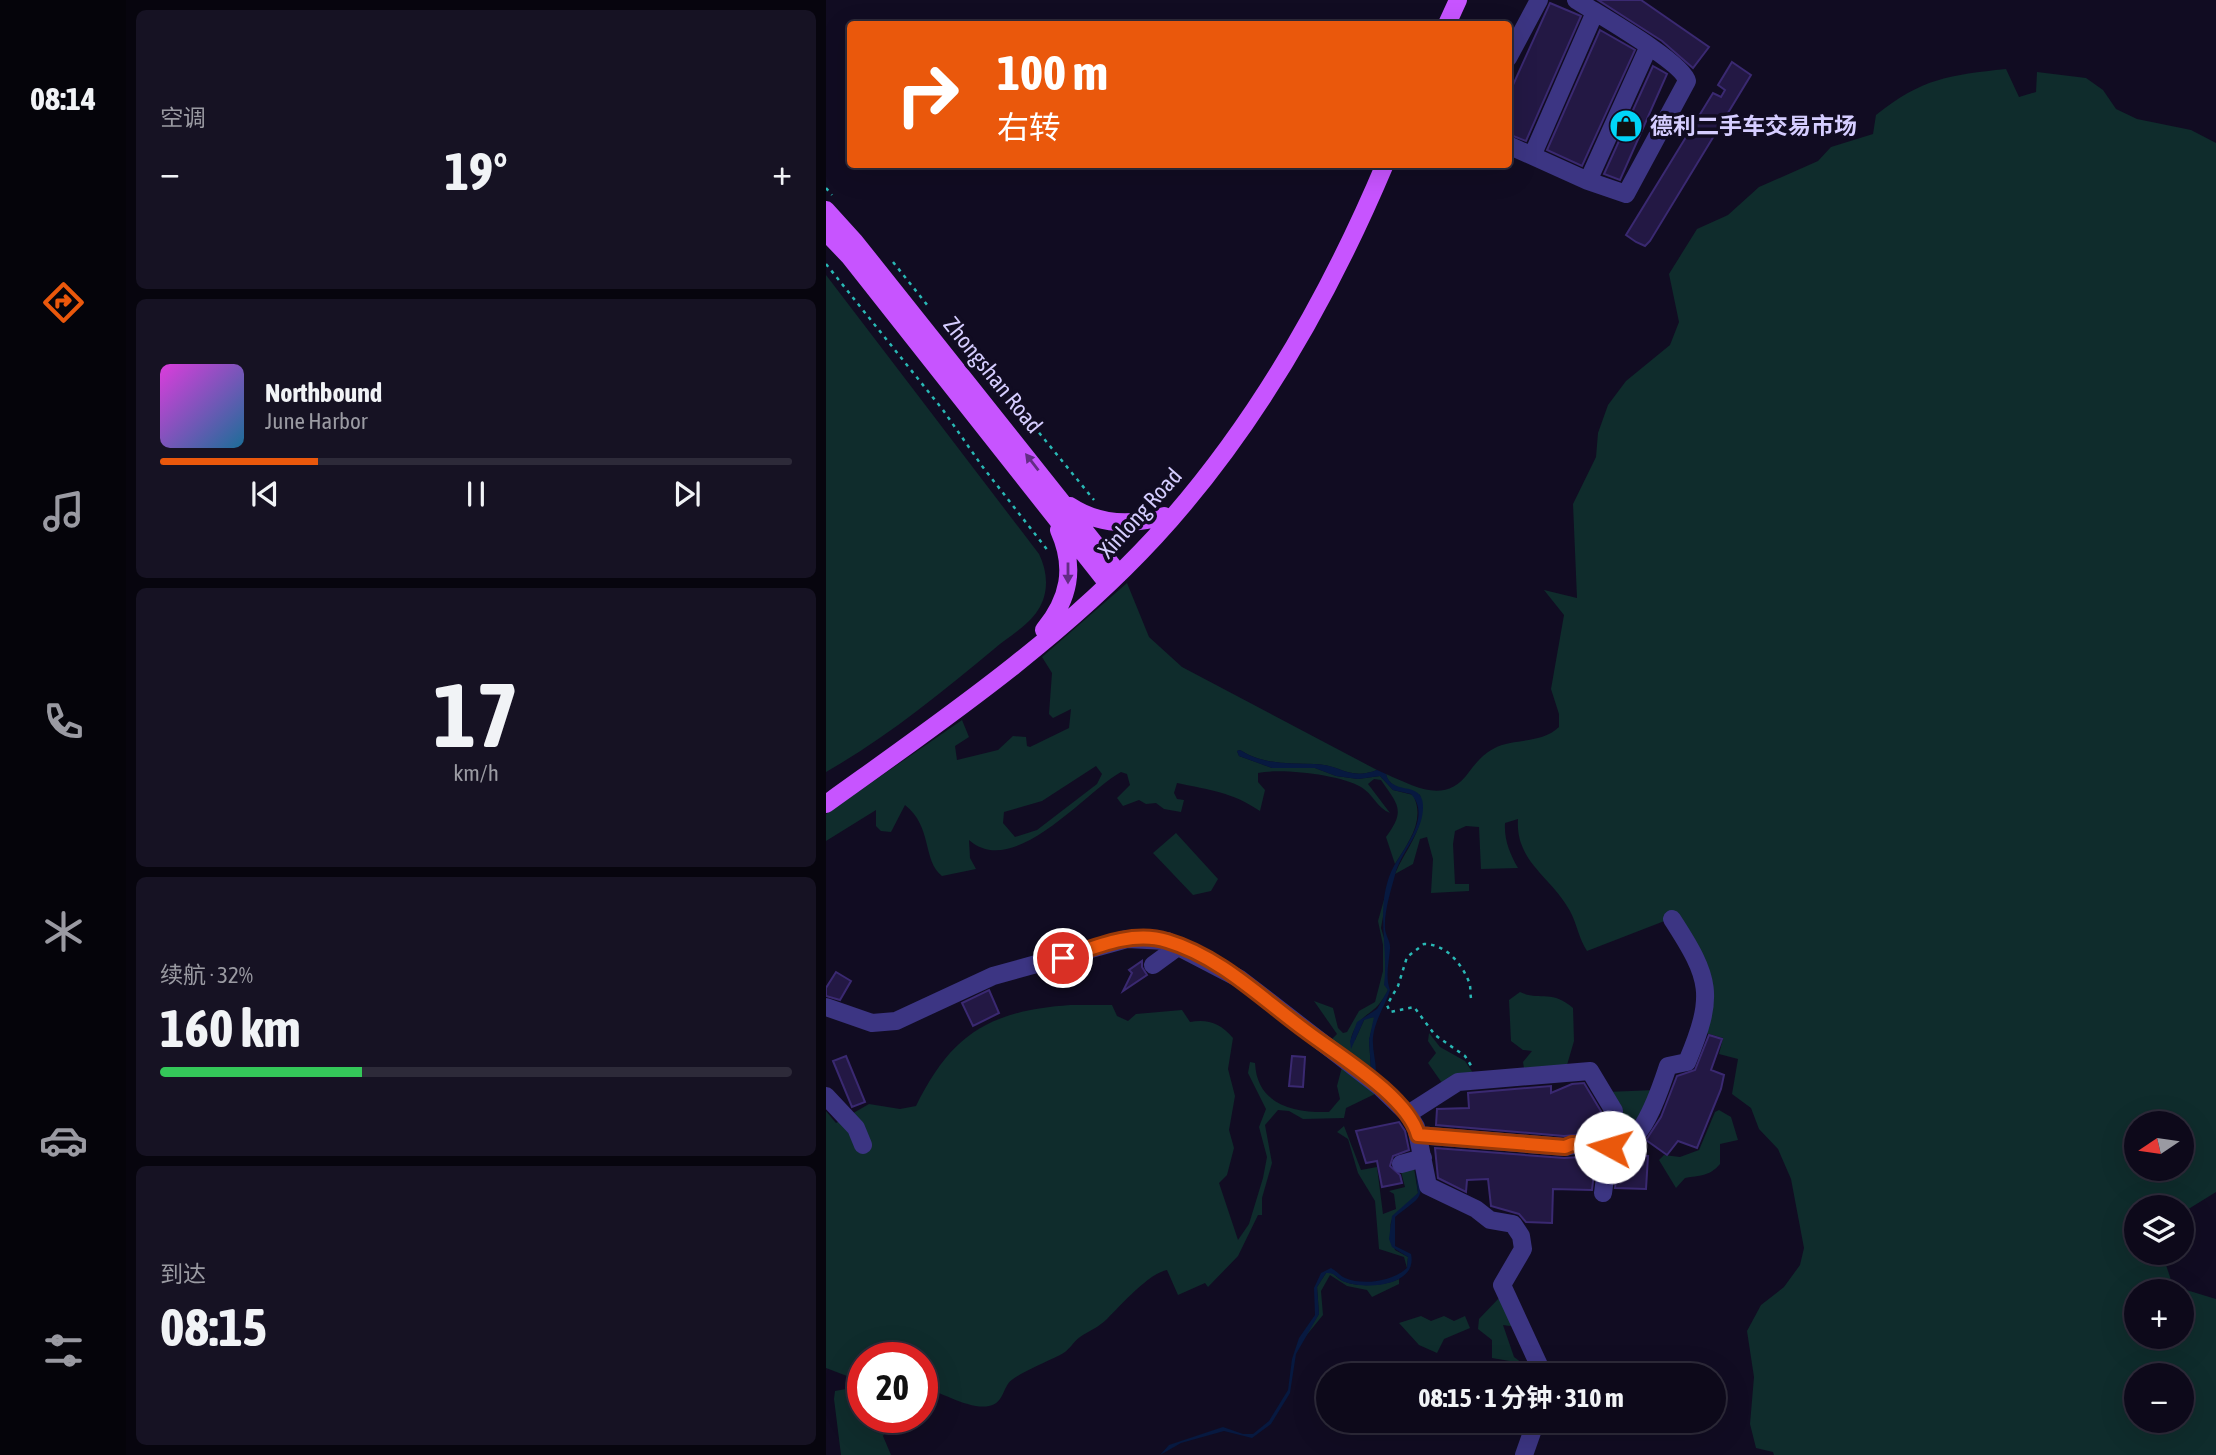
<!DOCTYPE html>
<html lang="zh">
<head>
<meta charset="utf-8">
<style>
  body { margin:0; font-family:"Asap Condensed","Noto Sans SC",sans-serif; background:#161223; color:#f1f3f6; height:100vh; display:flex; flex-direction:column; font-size:26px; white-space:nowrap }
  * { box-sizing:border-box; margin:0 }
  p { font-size:23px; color:#9a9aa2 }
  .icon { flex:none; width:38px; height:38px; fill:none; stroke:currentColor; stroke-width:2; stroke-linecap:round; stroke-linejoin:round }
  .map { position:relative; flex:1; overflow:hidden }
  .side { display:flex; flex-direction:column; gap:10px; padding:10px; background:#07050e; width:700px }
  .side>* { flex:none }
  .top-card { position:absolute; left:21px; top:21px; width:665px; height:147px; border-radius:7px; box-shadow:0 7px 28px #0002,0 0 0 2px #2d2a39; background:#ea580c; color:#fff; overflow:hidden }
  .needle { width:46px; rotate:257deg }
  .fabs { position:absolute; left:1298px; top:1111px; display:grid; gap:14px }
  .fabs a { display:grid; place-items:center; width:70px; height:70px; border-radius:50%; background:#0d091a; box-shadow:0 7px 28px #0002,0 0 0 2px #2d2a39; font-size:35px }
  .speed { position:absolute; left:21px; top:1342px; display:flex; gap:14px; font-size:35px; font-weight:700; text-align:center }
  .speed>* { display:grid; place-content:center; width:91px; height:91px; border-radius:50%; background:#0d091a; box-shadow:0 7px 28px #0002,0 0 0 2px #2d2a39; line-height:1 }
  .speed .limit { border:10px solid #d22; background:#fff; color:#111 }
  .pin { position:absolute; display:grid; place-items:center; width:60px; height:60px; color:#fff; margin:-30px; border:4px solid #fff; border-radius:50%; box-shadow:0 2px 7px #0007 }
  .me { position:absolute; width:77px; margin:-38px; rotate:276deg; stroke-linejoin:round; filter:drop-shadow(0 0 5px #0008) }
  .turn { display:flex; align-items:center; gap:24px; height:147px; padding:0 35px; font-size:32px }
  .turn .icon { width:91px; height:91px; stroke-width:2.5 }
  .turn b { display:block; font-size:49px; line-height:60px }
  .big { font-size:52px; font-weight:700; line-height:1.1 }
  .side .widget { flex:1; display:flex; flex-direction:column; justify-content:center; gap:10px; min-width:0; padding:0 24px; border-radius:10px; background:#161223 }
  .side .dial { align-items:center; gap:0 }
  .dial b { font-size:91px; line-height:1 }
  .song { display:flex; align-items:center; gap:21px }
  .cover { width:84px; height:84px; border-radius:10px; background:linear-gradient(135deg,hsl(300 70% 55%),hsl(200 70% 35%)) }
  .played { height:7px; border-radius:4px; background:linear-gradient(90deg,#ea580c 25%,#2d2a39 25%) }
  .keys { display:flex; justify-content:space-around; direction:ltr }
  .heat { display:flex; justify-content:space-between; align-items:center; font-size:38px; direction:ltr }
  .charge { height:10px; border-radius:5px; background:linear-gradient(90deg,#34c759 32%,#2d2a39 0) }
  .trip { position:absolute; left:490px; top:1363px; width:410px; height:70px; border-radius:35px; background:#0d091a; box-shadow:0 7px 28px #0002,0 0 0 2px #2d2a39; font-weight:700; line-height:70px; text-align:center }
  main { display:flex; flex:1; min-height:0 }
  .tabs { display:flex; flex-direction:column; width:126px; justify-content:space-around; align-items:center; background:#05040a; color:#9a9aa2 }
  .tabs .icon { width:49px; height:49px }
  .tabs .current { color:#ea580c }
  .tabs b { font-size:32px; color:#f1f3f6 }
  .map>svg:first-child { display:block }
  .green { fill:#0f2c2c; fill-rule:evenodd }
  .water { fill:#071940 }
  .building { fill:#231844; stroke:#3a2971; stroke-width:2 }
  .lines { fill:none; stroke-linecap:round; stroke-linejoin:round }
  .path { stroke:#29b8b5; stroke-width:2.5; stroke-dasharray:3.5 5; stroke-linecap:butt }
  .minor { stroke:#3c3583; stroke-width:18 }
  .major { stroke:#c754ff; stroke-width:18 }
  .oneway { fill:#632c85 }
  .route-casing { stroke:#983908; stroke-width:18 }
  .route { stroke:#ea580c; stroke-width:12 }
  .labels { text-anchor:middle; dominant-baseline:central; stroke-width:7; stroke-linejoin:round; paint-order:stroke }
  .poi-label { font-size:23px; font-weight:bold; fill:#d5cdff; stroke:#110c22; text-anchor:start }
  .street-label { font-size:23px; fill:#d5cdff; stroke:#110c22 }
</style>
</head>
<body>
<main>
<nav class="tabs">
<b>08:14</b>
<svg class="icon current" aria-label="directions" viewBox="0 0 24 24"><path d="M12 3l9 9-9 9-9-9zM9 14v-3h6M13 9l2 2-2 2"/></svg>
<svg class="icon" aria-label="music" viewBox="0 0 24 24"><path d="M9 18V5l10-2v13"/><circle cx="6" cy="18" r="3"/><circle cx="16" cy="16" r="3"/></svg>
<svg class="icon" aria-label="phone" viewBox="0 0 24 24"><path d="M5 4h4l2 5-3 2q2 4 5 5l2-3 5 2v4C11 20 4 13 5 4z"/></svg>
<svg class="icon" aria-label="climate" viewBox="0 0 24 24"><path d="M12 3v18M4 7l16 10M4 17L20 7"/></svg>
<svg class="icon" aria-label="car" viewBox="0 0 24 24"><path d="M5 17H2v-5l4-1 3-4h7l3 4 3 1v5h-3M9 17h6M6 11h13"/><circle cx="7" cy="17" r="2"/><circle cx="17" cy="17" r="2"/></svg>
<svg class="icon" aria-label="filters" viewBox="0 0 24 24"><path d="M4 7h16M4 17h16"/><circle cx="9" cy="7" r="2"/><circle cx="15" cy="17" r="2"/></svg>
</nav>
<section class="side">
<div class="widget"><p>空调</p>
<div class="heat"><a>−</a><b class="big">19°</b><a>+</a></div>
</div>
<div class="widget">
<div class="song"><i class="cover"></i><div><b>Northbound</b><p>June Harbor</p></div></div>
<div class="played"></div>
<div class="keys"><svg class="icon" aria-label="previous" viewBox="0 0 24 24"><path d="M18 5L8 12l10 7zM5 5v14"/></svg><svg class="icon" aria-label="pause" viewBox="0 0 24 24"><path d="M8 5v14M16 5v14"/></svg><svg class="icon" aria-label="next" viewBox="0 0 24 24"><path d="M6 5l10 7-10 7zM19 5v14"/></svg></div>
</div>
<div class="widget dial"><b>17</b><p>km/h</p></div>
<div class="widget"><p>续航 · 32%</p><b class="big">160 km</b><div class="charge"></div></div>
<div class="widget"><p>到达</p><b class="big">08:15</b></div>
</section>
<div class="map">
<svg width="1390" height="1455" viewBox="0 0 1390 1455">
  <rect width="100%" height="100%" fill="#110c22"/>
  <!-- green -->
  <path class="green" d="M1180 69 1193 97 1210 92 1211 72 1260 78 1277 90 1290 109 1311 119 1365 130 1390 143V1192L1356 1213V1208H1311V1253H1336L1347 1286 1390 1299V1455H948L947 1452 930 1448 924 1424 928 1377 921 1331 935 1305 958 1287 974 1265 978 1248 965 1179 952 1149 933 1129 925 1108 906 1094 912 1059 893 1054 897 1038 876 1032 885 1006 841 920 761 951C753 939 751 924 744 911 726 877 689 862 692 819L679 823C678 840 684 854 692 868L655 869 653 827 640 826 629 831 627 844 629 884H643V891L605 893 607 859 601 837 594 839 587 864 569 874C580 848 602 826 594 795 582 789 563 789 560 774 590 787 620 805 643 772 652 760 661 750 676 745 696 739 717 742 733 727V714L725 689 738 615 718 590 751 598 747 504 770 457 772 433 782 405 800 381 844 345 853 322 843 274 871 229 902 215 933 187 992 161 1005 147 1047 134 1050 115C1096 78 1124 75 1180 69ZM1311 1124H1356V1169H1311ZM1311 1292H1356V1337H1311ZM1311 1376H1356V1421H1311Z
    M0 275 213 554C222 572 223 593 212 610 203 625 181 638 168 649 114 694 61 737 0 772Z
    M301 583 323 637 356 667 551 770C524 781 513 764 488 764 461 763 438 765 414 750L411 751 413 756 446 768H489L510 776 532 779 554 776 567 790 587 795C600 820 582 843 569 864L560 837C580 810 572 805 555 780L548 779 542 784 564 813C551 808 547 794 535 787 514 775 457 768 432 773V782L439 790 434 811C406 792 384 790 351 783L348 793 351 799 358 800 355 812 338 809 330 803 320 804 313 800 297 806 291 798 304 785 301 774 295 772C259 792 188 880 143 840L144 858 150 869 116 876C96 860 107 827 79 805L65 832 55 831 50 826V810L0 841V814L136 720 143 737 129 746 131 760 172 750 187 736 200 737 201 746 204 747 243 728 245 709 227 718 223 714 226 673 216 657ZM270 766 276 774 271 784 211 830 189 837 177 823 178 812 216 801Z
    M350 833 392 879 385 891 367 895 327 853Z
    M563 882 555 928 561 948 559 980 562 990C549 1018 534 1010 525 1038L529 1040 539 1018 549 1017 543 1040 545 1069 499 1036 506 1039 511 1034 488 1001 507 1008 512 1028 517 1033 521 1032 533 1011 549 1002 557 971V945L552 921Z
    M694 992C712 1001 726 989 747 1008L748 1041 741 1065 698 1068 697 1062 706 1051 697 1050 685 1041 683 1000Z
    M244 1005H286L291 1016 302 1021 310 1014 356 1010 364 1022C382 1019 394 1023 407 1038L402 1069 409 1096 403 1130 408 1148 401 1175 393 1183 412 1240 423 1224 437 1178 441 1157 433 1127 440 1109 422 1073 424 1062 429 1063C431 1105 468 1113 503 1112L514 1099 511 1086 516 1067 551 1093 520 1108 518 1118 477 1119 463 1111 452 1110 439 1125 446 1163 436 1198V1215H432L412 1256 382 1287 379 1283 352 1295 341 1270C323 1273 294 1306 281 1319 273 1327 263 1331 254 1337 247 1342 243 1351 234 1355 218 1363 202 1369 187 1379 176 1386 179 1403 163 1406 144 1410 114 1392 96 1386V1358H37V1372L21 1376 0 1368V1111L10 1123 43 1104 74 1109 90 1106C126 1033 164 1011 244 1005Z
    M603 1033 614 1047 639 1061 647 1073 625 1077 616 1083 602 1063 610 1053 602 1041Z
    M830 1090C817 1114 818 1124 789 1120L780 1092Z
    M893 1110 905 1117 912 1140 894 1144V1164C883 1177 874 1175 859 1178L850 1188 833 1160 838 1155 854 1157 873 1150 889 1112Z
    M518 1126 535 1170 551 1167 557 1214 570 1209 568 1194 563 1191 579 1187 574 1168H588L592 1193C574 1221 556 1206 569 1250L582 1257 581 1268 578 1257 553 1249 549 1201 532 1173 522 1139 511 1132Z
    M500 1273C509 1272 508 1276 515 1280 529 1288 559 1286 573 1279V1284L546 1297 541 1290 521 1286 504 1275 495 1291 497 1315 475 1342 493 1314 491 1287Z
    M674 1297 691 1327 677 1325 688 1357 696 1363 666 1358V1340L652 1329 653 1319Z
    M595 1316 605 1321 618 1316 628 1321 639 1316 644 1328 618 1339 611 1353 593 1345 573 1323Z
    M20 1389 37 1390V1418H72V1424L61 1428 57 1436 65 1455H15L8 1399 9 1391Z"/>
  <!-- water -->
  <path class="water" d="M414 750C438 765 461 763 488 764 514 764 523 781 551 770L560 774C565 796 596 780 597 805 598 833 575 850 569 875 565 890 558 912 559 928 559 935 565 942 564 949 563 962 559 977 564 990 559 1006 549 1020 547 1037 546 1049 550 1060 550 1072L545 1069 543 1040 548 1017 538 1020 525 1049 524 1041 531 1022 551 1009 562 990 558 985C563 948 549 910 565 872 575 850 607 818 585 794L567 790 554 776 532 779 510 776 489 768H446L413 756 411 751Z
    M589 1165C601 1200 594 1196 569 1217V1246L585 1254C592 1286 540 1290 519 1282 511 1279 510 1272 500 1273L491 1287 493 1314 470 1354 464 1393 445 1424 426 1438 398 1431 355 1443 334 1455 343 1445 397 1427 417 1434H427L443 1421 462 1390 466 1359 473 1338 489 1315 488 1288 495 1273 505 1268C511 1271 514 1276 519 1278 538 1286 567 1281 581 1268L582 1257 566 1247 563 1239 566 1216 592 1193Z"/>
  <!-- building -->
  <path class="building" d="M772 0H815L883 47 867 68 836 41Z
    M724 3 755 16 700 141 682 134V96Z
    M774 30 809 50 756 166 721 150Z
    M906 62 925 75 824 241 819 246 810 242 800 235 887 93 895 97 899 90 892 85Z
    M827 66 841 74 794 180 778 174Z
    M316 961V967L321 975 297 991 306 973 303 970Z
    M10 972 25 981 14 1000 0 996V988Z
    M163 990 173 1013 147 1026 136 1003Z
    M883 1035 896 1039 885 1070 898 1075 895 1089 871 1148 852 1141 841 1155 820 1140 835 1117 851 1076 869 1070Z
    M20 1056 39 1102 26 1107 7 1061Z
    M466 1056 479 1057 477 1087 463 1086Z
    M758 1083 776 1113 774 1133 738 1136 610 1125 611 1109 643 1108 642 1093 725 1086V1093L746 1084Z
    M573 1122 579 1131 583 1150 567 1156 564 1166 574 1175 576 1183 556 1187 551 1161 540 1163 530 1131Z
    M609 1148 738 1158 770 1156 766 1190 727 1189 726 1223 700 1222 693 1214 665 1206 662 1179 641 1180 640 1192 612 1178Z
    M799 1155 797 1165 804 1155 822 1156 820 1189 789 1188 793 1156Z"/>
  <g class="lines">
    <!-- path -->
    <path class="path" d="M0 188 6 195
      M67 262 102 306
      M0 264 117 410 156 466 223 552
      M127 339 170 380 268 500
      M645 998C644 993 645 987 643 982 635 962 619 944 598 944L581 957 572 986 561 1005 564 1012 588 1007 609 1035 639 1056 646 1067"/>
    <!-- minor -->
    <path class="minor" d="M682 58 713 0
      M682 145 762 181 800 194 861 81C857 62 770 13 750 0
      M707 154 769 12
      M762 181 823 46
      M327 965 353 946
      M0 1007 46 1023 70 1021 167 976 301 939 341 941 414 979 555 1088 582 1114 590 1127 602 1186 650 1209 664 1220 687 1224 695 1236 697 1249 676 1285 718 1376
      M0 1096 30 1128 37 1145
      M582 1114 632 1082 764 1071 788 1111 777 1193
      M592 1135 739 1147C756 1142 774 1146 792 1145 818 1144 835 1086 842 1066L861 1062C889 995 885 979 846 919
      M575 1164 597 1158
      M698 1455 710 1421"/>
    <!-- major -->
    <path class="major" d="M621 24 632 0
      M0 210 29 242 293 574
      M0 232 23 256 282 584
      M244 506C273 525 305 526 338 516
      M218 630C243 599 250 568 233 530
      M0 804C114 722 233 641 329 537 428 429 502 299 559 164"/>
  </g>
  <!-- one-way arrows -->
  <defs><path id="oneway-solid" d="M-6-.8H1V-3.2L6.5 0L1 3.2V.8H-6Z" transform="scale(1.75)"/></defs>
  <g class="oneway">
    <use href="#oneway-solid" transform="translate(206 462) rotate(-128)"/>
    <use href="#oneway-solid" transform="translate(242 573) rotate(90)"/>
  </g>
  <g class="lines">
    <defs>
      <path id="route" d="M237 958C269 947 307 930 341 941 395 957 436 999 480 1031 513 1056 581 1096 592 1135L739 1147 746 1144 784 1147"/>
    </defs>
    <!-- route casing -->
    <use href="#route" class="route-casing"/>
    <!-- route -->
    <use href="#route" class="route"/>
  </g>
  <!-- icons -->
  <defs>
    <symbol id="shop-disc" viewBox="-11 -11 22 22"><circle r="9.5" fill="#00d5f8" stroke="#110c22"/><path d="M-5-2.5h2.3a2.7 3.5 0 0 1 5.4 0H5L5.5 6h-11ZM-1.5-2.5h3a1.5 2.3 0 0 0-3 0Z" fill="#111"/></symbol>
  </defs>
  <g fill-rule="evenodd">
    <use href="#shop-disc" x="781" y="107" width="38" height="38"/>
  </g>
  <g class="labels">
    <!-- poi labels -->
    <g class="poi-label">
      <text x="824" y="126">德利二手车交易市场</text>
    </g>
    <!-- street labels -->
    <g class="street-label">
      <text transform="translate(167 375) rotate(51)">Zhongshan Road</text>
      <text transform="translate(314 513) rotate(-48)">Xinlong Road</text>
    </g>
  </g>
</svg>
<div class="fabs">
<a><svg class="needle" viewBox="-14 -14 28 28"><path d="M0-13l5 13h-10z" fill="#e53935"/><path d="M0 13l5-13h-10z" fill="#9a9aa2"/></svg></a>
<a><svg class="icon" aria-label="layers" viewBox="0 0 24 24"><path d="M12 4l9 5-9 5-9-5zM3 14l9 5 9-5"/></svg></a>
<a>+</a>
<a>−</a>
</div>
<div class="speed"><div class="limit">20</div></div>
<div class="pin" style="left:237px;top:958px;background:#d93025"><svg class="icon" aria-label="arrive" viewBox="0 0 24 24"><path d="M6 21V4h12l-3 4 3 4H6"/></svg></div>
<svg class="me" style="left:784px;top:1147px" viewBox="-20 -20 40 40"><circle r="19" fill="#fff"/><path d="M0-13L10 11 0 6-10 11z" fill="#ea580c"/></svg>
<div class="trip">08:15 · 1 分钟 · 310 m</div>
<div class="top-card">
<div class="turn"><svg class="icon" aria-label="right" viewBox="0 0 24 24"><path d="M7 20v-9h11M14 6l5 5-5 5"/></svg><div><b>100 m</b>右转</div></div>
</div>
</div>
</main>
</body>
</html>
